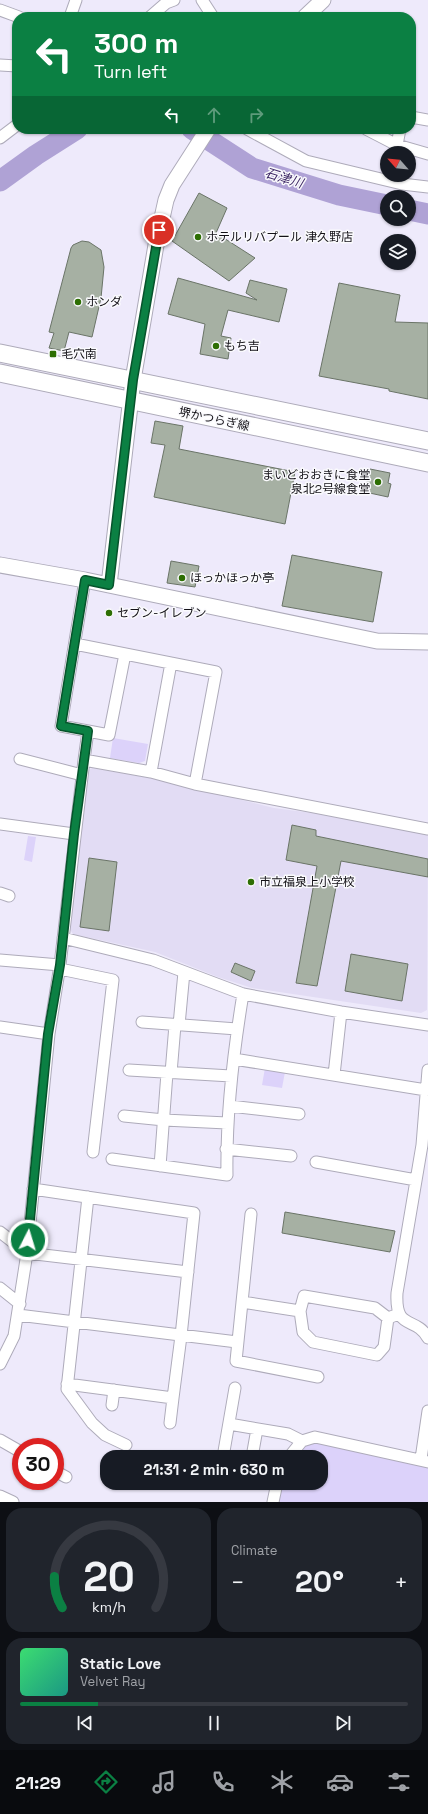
<!DOCTYPE html>
<html lang="en">
<head>
<meta charset="utf-8">
<style>
  body { margin:0; font-family:"Space Grotesk","Noto Sans JP",sans-serif; background:#20242c; color:#f1f3f6; height:100vh; display:flex; flex-direction:column; font-size:15px; white-space:nowrap }
  * { box-sizing:border-box; margin:0 }
  p { font-size:13px; color:#9ea1a6 }
  .icon { flex:none; width:22px; height:22px; fill:none; stroke:currentColor; stroke-width:2; stroke-linecap:round; stroke-linejoin:round }
  .map { position:relative; height:1502px; overflow:hidden }
  .sheet { display:flex; flex-direction:column; gap:6px; padding:6px; background:#0d0f14; flex:1 }
  .sheet>* { flex:none }
  .hud { position:absolute; left:12px; top:12px; width:404px; height:122px; border-radius:16px; box-shadow:0 1px 3px #0004; background:#0b8043; color:#fff; overflow:hidden }
  .needle { width:26px; rotate:297deg }
  .fabs { position:absolute; left:380px; top:146px; display:grid; gap:8px }
  .fabs a { display:grid; place-items:center; width:36px; height:36px; border-radius:50%; background:#171b24; box-shadow:0 1px 3px #0004; font-size:20px }
  .speed { position:absolute; left:12px; top:1438px; display:flex; gap:8px; font-size:20px; font-weight:700; text-align:center }
  .speed>* { display:grid; place-content:center; width:52px; height:52px; border-radius:50%; background:#171b24; box-shadow:0 1px 3px #0004; line-height:1 }
  .speed .limit { border:6px solid #d22; background:#fff; color:#111 }
  .pin { position:absolute; display:grid; place-items:center; width:34px; height:34px; color:#fff; margin:-17px; border:2px solid #fff; border-radius:50%; box-shadow:0 1px 4px #0007 }
  .me { position:absolute; width:44px; margin:-22px; rotate:5deg; stroke-linejoin:round; filter:drop-shadow(0 0 3px #0008) }
  .turn { display:flex; align-items:center; gap:14px; height:84px; padding:0 16px; font-size:18px }
  .turn .icon { width:52px; height:52px; stroke-width:2.5 }
  .turn b { display:block; font-size:28px; line-height:34px }
  .lanes { display:flex; align-items:center; height:38px; padding:0 16px; background:#0003; justify-content:center; gap:20px; direction:ltr }
  .lanes .off { opacity:.35 }
  .big { font-size:30px; font-weight:800; line-height:1.1 }
  .sheet .card { flex:1; display:flex; flex-direction:column; justify-content:center; gap:6px; min-width:0; padding:0 14px; border-radius:16px; background:#20242c }
  .sheet .dial { align-items:center; gap:0 }
  .dial svg { height:104px; overflow:visible; fill:none; stroke:#363941; stroke-width:7; stroke-linecap:round; text-anchor:middle }
  .dial text { fill:#f1f3f6; stroke:none }
  .song { display:flex; align-items:center; gap:12px }
  .cover { width:48px; height:48px; border-radius:6px; background:linear-gradient(135deg,hsl(140 70% 55%),hsl(170 70% 35%)) }
  .played { height:4px; border-radius:2px; background:linear-gradient(90deg,#0b8043 20%,#363941 20%) }
  .keys { display:flex; justify-content:space-around; direction:ltr }
  .heat { display:flex; justify-content:space-between; align-items:center; font-size:22px; direction:ltr }
  .sheet .tiles { flex:1; display:grid; gap:6px; grid-template-columns:1fr 1fr }
  .card:last-child { grid-column:span 2 }
  .trip { position:absolute; left:100px; top:1450px; width:228px; height:40px; border-radius:16px; background:#171b24; box-shadow:0 1px 3px #0004; font-weight:800; line-height:40px; text-align:center }
  .tab-bar { display:flex; height:64px; justify-content:space-around; align-items:center; background:#090b0e; color:#9ea1a6 }
  .tab-bar .icon { width:28px; height:28px }
  .tab-bar .on { color:#0b8043 }
  .tab-bar b { font-size:18px; color:#f1f3f6 }
  .map>svg:first-child { display:block }
  .built { fill:#e2dcf4 }
  .green { fill:#dcd2fa }
  .lines { fill:none; stroke-linecap:round; stroke-linejoin:round }
  .river { stroke:#afa2d5; stroke-width:21 }
  .building { fill:#a6b0a3; stroke:#6a7467 }
  .street-casing { stroke:#aeabba; stroke-width:13 }
  .secondary-casing { stroke:#aeabba; stroke-width:17 }
  .primary-casing { stroke:#aeabba; stroke-width:19 }
  .street { stroke:#fff; stroke-width:11 }
  .secondary { stroke:#fff; stroke-width:15 }
  .primary { stroke:#fff; stroke-width:17 }
  .route-casing { stroke:#07532c; stroke-width:10 }
  .route { stroke:#0b8043; stroke-width:7 }
  .poi-dot { fill:#2d6e03; stroke:#fafafd; stroke-width:1.5 }
  .labels { text-anchor:middle; dominant-baseline:central; stroke-width:3; stroke-linejoin:round; paint-order:stroke }
  .poi-label { font-size:12px; fill:#131117; stroke:#fafafd; text-anchor:start }
  .street-label { font-size:12px; fill:#131117; stroke:#fafafd }
  .water-label { font-size:13px; font-style:italic; fill:#3d2765; stroke:#fafafd }
</style>
</head>
<body>
<div class="map">
<svg width="428" height="1502" viewBox="0 0 428 1502">
  <rect width="100%" height="100%" fill="#eeeafb"/>
  <!-- built -->
  <path class="built" d="M92 768 162 780 274 808 327 815 428 835 427 1010 421 1013 252 988 218 977 155 952 73 934 69 928 86 772Z"/>
  <!-- green -->
  <path class="green" d="M113 738 148 744 145 761 139 763 110 758Z
    M28 836 36 837 32 862 24 860Z
    M265 1068 285 1072 282 1088 262 1085Z
    M318 1442 428 1467V1502H278L283 1483H321V1457H294L305 1445Z"/>
  <g class="lines">
    <!-- river -->
    <path class="river" d="M192 129 252 168 339 195 387 205
      M0 181 36 155 77 129
      M409 210 428 214"/>
  </g>
  <!-- building -->
  <path class="building" d="M199 193 227 208 216 233 255 258 229 281 172 241Z
    M82 241 89 242 101 250 104 267 101 298 92 337 69 332 64 351 49 348 54 333 49 332 71 248 73 245Z
    M178 278 257 300 246 293 250 280 287 289 279 322 228 310 221 336 231 338 228 359 200 354 205 324 168 314Z
    M339 283 400 295 395 322 428 323V399L389 391V389L319 376Z
    M155 421 183 426 179 449 295 472 285 524 154 497 165 445 151 443Z
    M370 469 390 473 388 483 391 484 388 497 365 492Z
    M292 555 382 572 373 622 282 606Z
    M171 561 199 566 195 587 167 583Z
    M292 825 316 830V836L428 859V877L341 861 317 986 296 983 317 866 286 860Z
    M89 858 117 862 109 931 80 927Z
    M351 954 408 964 402 1001 345 991Z
    M235 963 255 971 251 981 231 972Z
    M285 1212 395 1231 390 1252 282 1233Z"/>
  <g class="lines">
    <defs>
      <path id="street" d="M202 0 213 17
        M0 10 19 17
        M70 17 76 0
        M150 17 166 3 174 0
        M0 65 17 66
        M411 117 428 120
        M247 129 306 161 402 184 428 187
        M366 129 397 145 428 154
        M0 138 17 125
        M397 145 400 129
        M75 644 216 672 195 784
        M88 731 109 735 125 654
        M20 759 82 775
        M84 760 88 731 61 726 85 580
        M151 772 171 663
        M0 824 74 834
        M0 893 9 896
        M63 938 153 960 243 994 341 1012 428 1025
        M0 960 60 965
        M60 969 113 980 93 1152
        M142 1022 237 1029
        M179 1025 184 972
        M0 1027 49 1034
        M234 1059 426 1090
        M129 1070 231 1076
        M428 1070 422 1145 397 1293C395 1332 415 1315 428 1338
        M171 1073 175 1025
        M334 1075 341 1012
        M230 1106 299 1114
        M124 1116 164 1120 227 1123
        M226 1149 291 1156
        M112 1159 227 1175C226 1115 233 1054 243 994
        M316 1162 416 1180
        M160 1166 167 1073
        M33 1189 194 1213 181 1336 173 1398 67 1384
        M88 1197 67 1389 92 1423 105 1435 126 1445
        M251 1214 236 1361 318 1377
        M0 1232 27 1253 188 1272
        M0 1288 20 1304
        M242 1302 300 1311
        M18 1315 237 1342
        M388 1318 375 1308 304 1296 300 1311 303 1332 313 1342 377 1355 384 1347 388 1318 399 1314
        M0 1364 14 1336 27 1253 49 1034 60 965 84 760 151 772 195 784 428 829
        M112 1405 114 1390
        M170 1423 173 1398
        M229 1424 288 1434 302 1441
        M0 1440 21 1452
        M223 1457 235 1388
        M252 1457 257 1429
        M289 1457 302 1441 315 1437 428 1462
        M421 1459 428 1411
        M55 1471 66 1477
        M0 1496 13 1502
        M273 1502 277 1483"/>
      <path id="secondary" d="M305 17 323 0
        M0 565 85 580 377 641 428 642
        M109 585 133 380 156 245 166 200 172 185 208 129"/>
      <path id="primary" d="M0 353 428 441
        M0 373 428 463"/>
    </defs>
    <!-- street casing -->
    <use href="#street" class="street-casing"/>
    <!-- secondary casing -->
    <use href="#secondary" class="secondary-casing"/>
    <!-- primary casing -->
    <use href="#primary" class="primary-casing"/>
    <!-- street -->
    <use href="#street" class="street"/>
    <!-- secondary -->
    <use href="#secondary" class="secondary"/>
    <!-- primary -->
    <use href="#primary" class="primary"/>
  </g>
  <g class="lines">
    <defs>
      <path id="route" d="M28 1240 48 1034 60 965 74 834 88 731 61 726 85 580 109 585 133 380 159 230"/>
    </defs>
    <!-- route casing -->
    <use href="#route" class="route-casing"/>
    <!-- route -->
    <use href="#route" class="route"/>
  </g>
  <!-- markers -->
  <g class="poi-dot">
    <circle cx="198" cy="237" r="4"/>
    <circle cx="78" cy="302" r="4"/>
    <circle cx="216" cy="346" r="4"/>
    <rect x="49" y="350" width="8" height="8" rx="2"/>
    <circle cx="378" cy="482" r="4"/>
    <circle cx="182" cy="578" r="4"/>
    <circle cx="109" cy="613" r="4"/>
    <circle cx="251" cy="882" r="4"/>
  </g>
  <g class="labels">
    <!-- poi labels -->
    <g class="poi-label">
      <text x="206" y="237">ホテルリバプール 津久野店</text>
      <text x="86" y="302">ホンダ</text>
      <text x="224" y="346">もち吉</text>
      <text x="61" y="354">毛穴南</text>
      <text x="370" y="475" text-anchor="end">まいどおおきに食堂<tspan x="370" dy="14">泉北2号線食堂</tspan></text>
      <text x="190" y="578">ほっかほっか亭</text>
      <text x="117" y="613">セブン-イレブン</text>
      <text x="259" y="882">市立福泉上小学校</text>
    </g>
    <!-- street labels -->
    <g class="street-label">
      <text transform="translate(214 419) rotate(12)">堺かつらぎ線</text>
    </g>
    <!-- water labels -->
    <g class="water-label">
      <text transform="translate(284 178) rotate(17)">石津川</text>
    </g>
  </g>
</svg>
<div class="fabs">
<a><svg class="needle" viewBox="-14 -14 28 28"><path d="M0-13l5 13h-10z" fill="#e53935"/><path d="M0 13l5-13h-10z" fill="#9ea1a6"/></svg></a>
<a><svg class="icon" aria-label="search" viewBox="0 0 24 24"><circle cx="10" cy="10" r="6"/><path d="M15 15l6 6"/></svg></a>
<a><svg class="icon" aria-label="layers" viewBox="0 0 24 24"><path d="M12 4l9 5-9 5-9-5zM3 14l9 5 9-5"/></svg></a>
</div>
<div class="speed"><div class="limit">30</div></div>
<div class="pin" style="left:159px;top:230px;background:#d93025"><svg class="icon" aria-label="arrive" viewBox="0 0 24 24"><path d="M6 21V4h12l-3 4 3 4H6"/></svg></div>
<svg class="me" style="left:28px;top:1240px" viewBox="-20 -20 40 40"><circle r="17" fill="#0b8043" stroke="#fff" stroke-width="3"/><path d="M0-11L8 9 0 5-8 9z" fill="#fff"/></svg>
<div class="trip">21:31 · 2 min · 630 m</div>
<div class="hud">
<div class="turn"><svg class="icon" aria-label="left" viewBox="0 0 24 24"><path d="M17 20v-9H6M10 6l-5 5 5 5"/></svg><div><b>300 m</b>Turn left</div></div>
<div class="lanes"><svg class="icon" aria-label="left" viewBox="0 0 24 24"><path d="M17 20v-9H6M10 6l-5 5 5 5"/></svg><svg class="icon off" aria-label="ahead" viewBox="0 0 24 24"><path d="M12 20V5M6 11l6-6 6 6"/></svg><svg class="icon off" aria-label="right" viewBox="0 0 24 24"><path d="M7 20v-9h11M14 6l5 5-5 5"/></svg></div>
</div>
</div>
<section class="sheet">
<div class="tiles">
<div class="card dial"><svg viewBox="0 0 100 80">
<path d="M14 69A42 42 0 1 1 86 69"/>
<path d="M14 69A42 42 0 0 1 8 45" stroke="#0b8043"/>
<text x="50" y="56" font-size="32" font-weight="700">20</text>
<text x="50" y="72" font-size="11">km/h</text>
</svg></div>
<div class="card"><p>Climate</p>
<div class="heat"><a>−</a><b class="big">20°</b><a>+</a></div>
</div>
<div class="card">
<div class="song"><i class="cover"></i><div><b>Static Love</b><p>Velvet Ray</p></div></div>
<div class="played"></div>
<div class="keys"><svg class="icon" aria-label="previous" viewBox="0 0 24 24"><path d="M18 5L8 12l10 7zM5 5v14"/></svg><svg class="icon" aria-label="pause" viewBox="0 0 24 24"><path d="M8 5v14M16 5v14"/></svg><svg class="icon" aria-label="next" viewBox="0 0 24 24"><path d="M6 5l10 7-10 7zM19 5v14"/></svg></div>
</div>
</div>
</section>
<nav class="tab-bar">
<b>21:29</b>
<svg class="icon on" aria-label="directions" viewBox="0 0 24 24"><path d="M12 3l9 9-9 9-9-9zM9 14v-3h6M13 9l2 2-2 2"/></svg>
<svg class="icon" aria-label="music" viewBox="0 0 24 24"><path d="M9 18V5l10-2v13"/><circle cx="6" cy="18" r="3"/><circle cx="16" cy="16" r="3"/></svg>
<svg class="icon" aria-label="phone" viewBox="0 0 24 24"><path d="M5 4h4l2 5-3 2q2 4 5 5l2-3 5 2v4C11 20 4 13 5 4z"/></svg>
<svg class="icon" aria-label="climate" viewBox="0 0 24 24"><path d="M12 3v18M4 7l16 10M4 17L20 7"/></svg>
<svg class="icon" aria-label="car" viewBox="0 0 24 24"><path d="M5 17H2v-5l4-1 3-4h7l3 4 3 1v5h-3M9 17h6M6 11h13"/><circle cx="7" cy="17" r="2"/><circle cx="17" cy="17" r="2"/></svg>
<svg class="icon" aria-label="filters" viewBox="0 0 24 24"><path d="M4 7h16M4 17h16"/><circle cx="9" cy="7" r="2"/><circle cx="15" cy="17" r="2"/></svg>
</nav>
</body>
</html>
